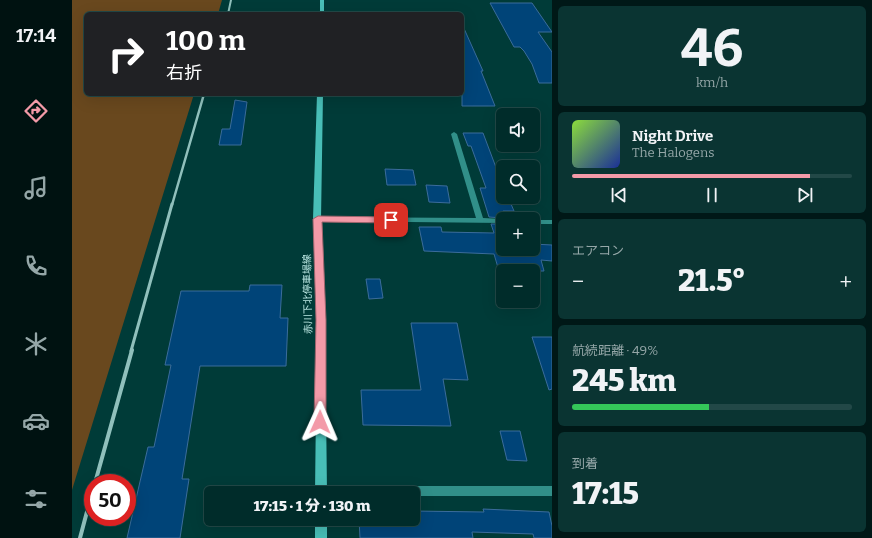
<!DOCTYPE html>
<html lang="ja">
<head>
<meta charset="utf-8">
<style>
  body { margin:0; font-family:Bitter,"Noto Sans JP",serif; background:#0a3432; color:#f1f3f6; height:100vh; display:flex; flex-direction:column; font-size:15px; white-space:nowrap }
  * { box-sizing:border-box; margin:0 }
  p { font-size:13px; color:#95a7a8 }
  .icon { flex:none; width:22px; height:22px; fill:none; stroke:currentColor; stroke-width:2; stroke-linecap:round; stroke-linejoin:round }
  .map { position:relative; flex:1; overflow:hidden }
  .sheet { display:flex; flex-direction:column; gap:6px; padding:6px; background:#001817; width:320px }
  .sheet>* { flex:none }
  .guide { position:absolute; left:12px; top:12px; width:380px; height:84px; border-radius:6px; box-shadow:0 4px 16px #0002,0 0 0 1px #224847; background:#202124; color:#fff; overflow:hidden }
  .fabs { position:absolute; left:424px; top:108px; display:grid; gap:8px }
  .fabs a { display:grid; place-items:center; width:44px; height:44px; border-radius:6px; background:#002c2a; box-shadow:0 4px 16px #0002,0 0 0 1px #224847; font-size:20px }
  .speed { position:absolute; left:12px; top:474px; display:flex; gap:8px; font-size:20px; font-weight:700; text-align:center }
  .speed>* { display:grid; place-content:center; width:52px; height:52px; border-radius:50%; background:#002c2a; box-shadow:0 4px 16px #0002,0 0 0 1px #224847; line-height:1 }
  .speed .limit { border:6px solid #d22; background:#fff; color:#111 }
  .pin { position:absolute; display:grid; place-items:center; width:34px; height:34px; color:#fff; margin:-17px; border-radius:8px; box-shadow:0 2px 6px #0006 }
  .me { position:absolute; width:44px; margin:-22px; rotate:1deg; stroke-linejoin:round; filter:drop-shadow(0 0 3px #0008) }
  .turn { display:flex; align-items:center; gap:14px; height:84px; padding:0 16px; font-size:18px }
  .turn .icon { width:52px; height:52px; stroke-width:2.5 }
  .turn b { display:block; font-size:28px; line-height:34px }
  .big { font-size:30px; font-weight:800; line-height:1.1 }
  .sheet .card { flex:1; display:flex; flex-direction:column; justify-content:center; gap:6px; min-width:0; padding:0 14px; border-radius:6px; background:#0a3432 }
  .sheet .dial { align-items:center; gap:0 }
  .dial b { font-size:52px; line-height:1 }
  .song { display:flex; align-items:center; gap:12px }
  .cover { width:48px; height:48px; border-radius:6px; background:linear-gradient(135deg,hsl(90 70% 55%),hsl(230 70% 35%)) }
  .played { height:4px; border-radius:2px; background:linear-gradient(90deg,#f39aa8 85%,#224847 85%) }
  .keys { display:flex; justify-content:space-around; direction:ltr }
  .heat { display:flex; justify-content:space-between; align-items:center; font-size:22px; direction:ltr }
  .charge { height:6px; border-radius:3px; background:linear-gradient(90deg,#34c759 49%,#224847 0) }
  .trip { position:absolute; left:132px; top:486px; width:216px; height:40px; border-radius:6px; background:#002c2a; box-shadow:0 4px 16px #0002,0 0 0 1px #224847; font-weight:800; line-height:40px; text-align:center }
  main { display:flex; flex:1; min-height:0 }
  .dock { display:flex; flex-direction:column; width:72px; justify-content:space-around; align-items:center; background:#001211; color:#95a7a8 }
  .dock .icon { width:28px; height:28px }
  .dock .selected { color:#f39aa8 }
  .dock b { font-size:18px; color:#f1f3f6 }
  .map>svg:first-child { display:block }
  .green { fill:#69481e }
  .building { fill:#004478; stroke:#3b6c9b }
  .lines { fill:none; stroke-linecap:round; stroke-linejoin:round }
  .minor { fill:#318f89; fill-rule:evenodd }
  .tertiary { fill:#318f89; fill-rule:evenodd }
  .secondary { fill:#48beb7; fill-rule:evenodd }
  .rail-far3 { stroke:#90c0bc; stroke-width:2 }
  .rail-far2 { stroke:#90c0bc; stroke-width:2.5 }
  .rail-far1 { stroke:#90c0bc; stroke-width:3 }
  .rail { stroke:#90c0bc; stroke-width:4 }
  .route { fill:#f39aa8; stroke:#9e646d }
  .labels { text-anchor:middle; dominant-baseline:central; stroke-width:3; stroke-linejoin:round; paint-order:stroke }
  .street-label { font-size:10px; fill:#bbe7e3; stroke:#003b38 }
</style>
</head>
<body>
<main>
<nav class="dock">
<b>17:14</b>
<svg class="icon selected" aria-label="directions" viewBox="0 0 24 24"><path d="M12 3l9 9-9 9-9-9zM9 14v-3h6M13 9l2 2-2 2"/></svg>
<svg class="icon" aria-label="music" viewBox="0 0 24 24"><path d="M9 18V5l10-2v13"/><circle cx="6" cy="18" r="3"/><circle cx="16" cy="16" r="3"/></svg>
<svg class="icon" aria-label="phone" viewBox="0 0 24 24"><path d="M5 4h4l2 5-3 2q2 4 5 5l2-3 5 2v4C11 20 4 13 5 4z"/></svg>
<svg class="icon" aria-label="climate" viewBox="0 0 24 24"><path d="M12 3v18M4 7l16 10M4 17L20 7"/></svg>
<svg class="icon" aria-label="car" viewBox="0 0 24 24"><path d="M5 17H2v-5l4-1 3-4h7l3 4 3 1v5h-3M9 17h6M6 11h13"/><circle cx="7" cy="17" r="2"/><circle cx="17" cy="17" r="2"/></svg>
<svg class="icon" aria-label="filters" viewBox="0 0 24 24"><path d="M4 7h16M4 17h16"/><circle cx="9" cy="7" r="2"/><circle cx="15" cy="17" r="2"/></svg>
</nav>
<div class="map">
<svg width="480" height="538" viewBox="0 0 480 538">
  <rect width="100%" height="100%" fill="#003b38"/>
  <!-- green -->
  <path class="green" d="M0 0H150L146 14H14V94H122L0 490Z"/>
  <!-- building -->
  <path class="building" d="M418 3H460L480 32H466L480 52V83H467L460 64 452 51 448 47H442Z
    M390 24 411 71H409L423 106H390Z
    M163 100 175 102 169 145H147L150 129H158Z
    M391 133H411L431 186V197H436L442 211H431V218L417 217 408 188H414L399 146H396Z
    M313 169 341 170 344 185H315Z
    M354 185 375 186 378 203 357 202Z
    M419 224H431V249H461V244L480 245V261L469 260 472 271H427L422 254 352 251 347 227H369L370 232 422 233Z
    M294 279H308L311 298 297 299Z
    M178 285H210L208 318H216L214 366H128L110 479H117L108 538H55L76 447H82L99 365H93L109 291H177Z
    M339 323H385L396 380 371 379 379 426 291 425 289 390H349Z
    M460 337H480V389L477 390Z
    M428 431H448L455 461 435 460Z
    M411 509 477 512 480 526V538H462L461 534 400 532 401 538H288L287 519H341V511L412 512Z"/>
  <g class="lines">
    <!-- minor -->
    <path class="minor" d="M382 132 385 134 411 218 431 219H432H431V223L245 221 241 219 245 217 404 218 379 134Z
      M461 220H480V224H461Z"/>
    <!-- tertiary -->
    <path class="tertiary" d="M249 486H480V496H341V493H244V491L245 487Z"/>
    <!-- secondary -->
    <path class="secondary" d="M248 0H252V14H248Z
      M245 94H251L249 219 253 321 255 493H243L245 321 241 219Z
      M243 519H255V538H243Z"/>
    <!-- rail-far3 -->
    <path class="rail-far3" d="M156 14 159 0"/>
    <!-- rail-far2 -->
    <path class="rail-far2" d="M100 205 132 94"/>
    <!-- rail-far1 -->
    <path class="rail-far1" d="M59 351 100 204"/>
    <!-- rail -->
    <path class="rail" d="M23 483 60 350
      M8 538 21 489"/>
  </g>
  <!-- route -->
  <path class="route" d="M246 216 319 217 323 220 319 223 250 222 254 320V422L252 425 248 426 244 425 242 422 244 320 241 219Z"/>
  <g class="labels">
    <!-- street labels -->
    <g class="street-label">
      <text transform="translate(236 294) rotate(-91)">赤川下北停車場線</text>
    </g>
  </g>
</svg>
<div class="fabs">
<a><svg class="icon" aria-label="sound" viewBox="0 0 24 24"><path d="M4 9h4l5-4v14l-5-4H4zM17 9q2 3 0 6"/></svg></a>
<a><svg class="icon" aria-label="search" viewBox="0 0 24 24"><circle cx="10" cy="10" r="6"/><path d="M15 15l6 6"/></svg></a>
<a>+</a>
<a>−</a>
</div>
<div class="speed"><div class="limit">50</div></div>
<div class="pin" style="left:319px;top:220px;background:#d93025"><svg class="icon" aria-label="arrive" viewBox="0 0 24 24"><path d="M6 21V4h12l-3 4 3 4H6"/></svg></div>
<svg class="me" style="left:248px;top:422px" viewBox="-20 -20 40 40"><path d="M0-17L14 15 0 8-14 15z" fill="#f39aa8" stroke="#fff" stroke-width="4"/></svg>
<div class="trip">17:15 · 1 分 · 130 m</div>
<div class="guide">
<div class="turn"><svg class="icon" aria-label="right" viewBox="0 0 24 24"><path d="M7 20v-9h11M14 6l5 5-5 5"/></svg><div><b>100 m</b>右折</div></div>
</div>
</div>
<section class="sheet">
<div class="card dial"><b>46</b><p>km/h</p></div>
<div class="card">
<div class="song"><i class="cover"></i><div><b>Night Drive</b><p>The Halogens</p></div></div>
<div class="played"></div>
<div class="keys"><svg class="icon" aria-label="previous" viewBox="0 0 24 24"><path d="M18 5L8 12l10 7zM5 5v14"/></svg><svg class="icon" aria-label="pause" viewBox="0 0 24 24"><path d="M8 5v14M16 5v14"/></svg><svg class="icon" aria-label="next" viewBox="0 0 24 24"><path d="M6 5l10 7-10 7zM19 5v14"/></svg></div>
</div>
<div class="card"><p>エアコン</p>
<div class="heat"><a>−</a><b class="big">21.5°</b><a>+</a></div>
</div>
<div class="card"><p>航続距離 · 49%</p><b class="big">245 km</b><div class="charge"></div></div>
<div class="card"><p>到着</p><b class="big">17:15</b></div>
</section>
</main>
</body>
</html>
